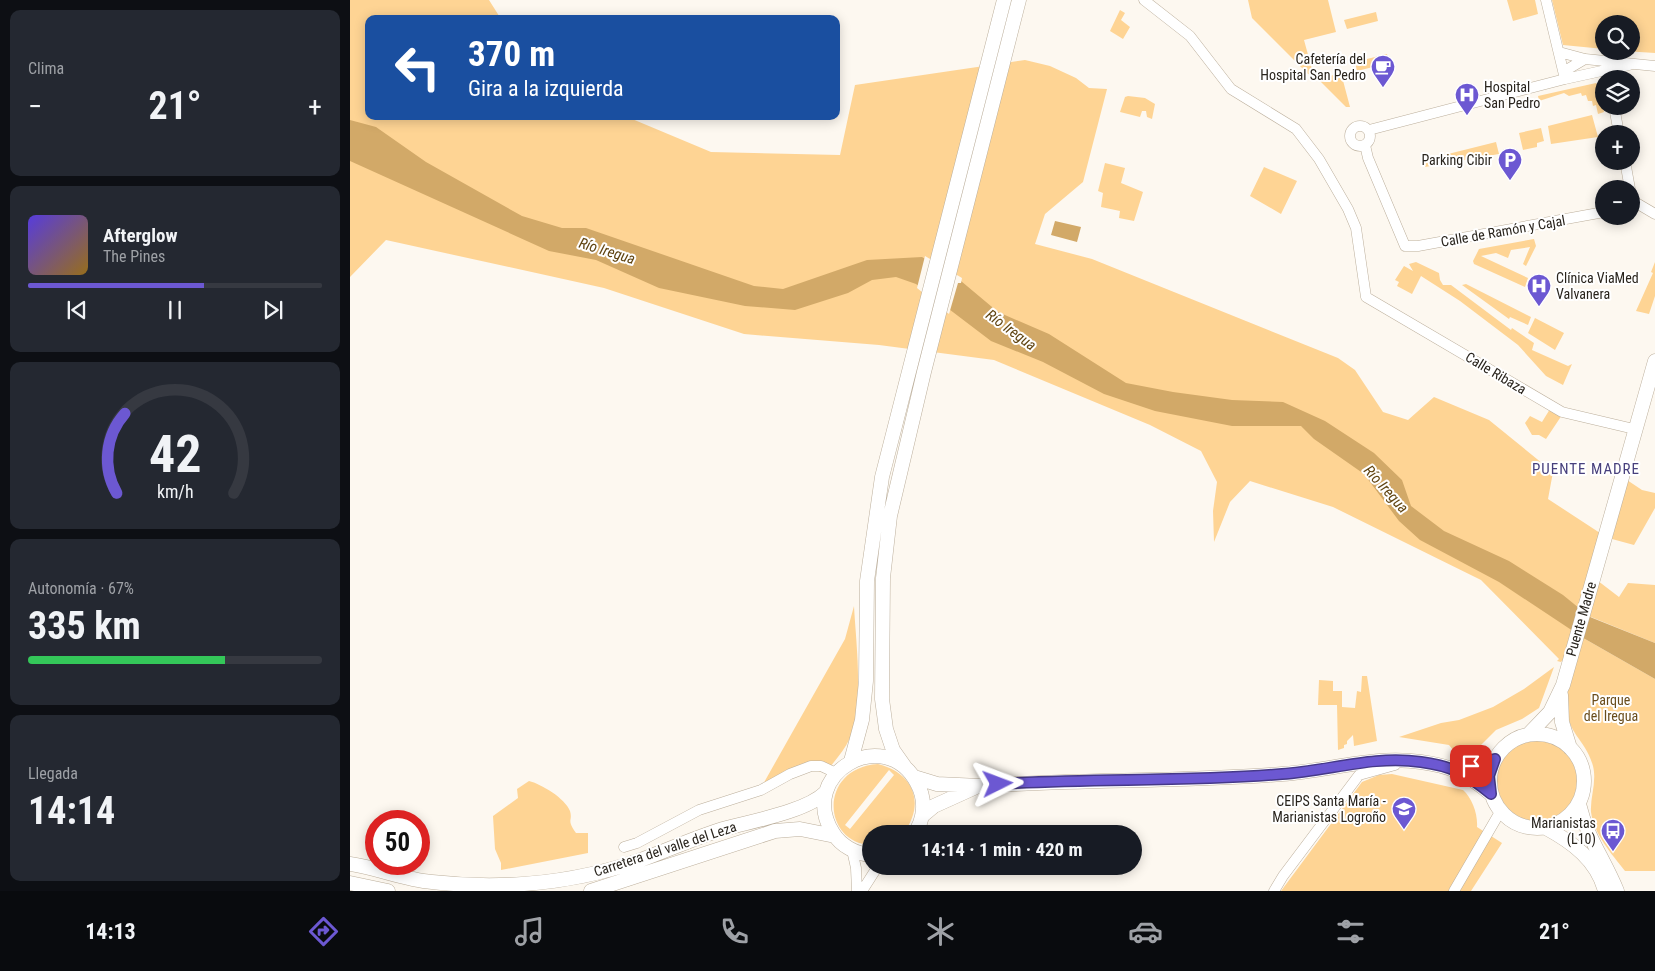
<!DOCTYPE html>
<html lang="es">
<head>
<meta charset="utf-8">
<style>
  body { margin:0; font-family:"Roboto Condensed",sans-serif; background:#242831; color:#f1f3f6; height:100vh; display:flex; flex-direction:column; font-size:19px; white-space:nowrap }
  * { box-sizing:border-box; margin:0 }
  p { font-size:16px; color:#9ea1a6 }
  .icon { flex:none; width:28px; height:28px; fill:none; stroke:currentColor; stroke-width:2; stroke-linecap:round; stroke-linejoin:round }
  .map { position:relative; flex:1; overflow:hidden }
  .drawer { display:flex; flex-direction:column; gap:10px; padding:10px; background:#0d0f14; width:350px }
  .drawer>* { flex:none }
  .hud { position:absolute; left:15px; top:15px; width:475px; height:105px; border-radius:10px; box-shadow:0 2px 12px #0003; background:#1a4fa0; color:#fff; overflow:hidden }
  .fabs { position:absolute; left:1245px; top:15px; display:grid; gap:10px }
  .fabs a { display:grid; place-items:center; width:45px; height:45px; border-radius:50%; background:#171b24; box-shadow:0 2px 12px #0003; font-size:25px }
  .speed { position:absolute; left:15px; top:810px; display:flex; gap:10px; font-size:25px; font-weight:700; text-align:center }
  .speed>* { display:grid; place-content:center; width:65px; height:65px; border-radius:50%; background:#171b24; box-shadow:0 2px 12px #0003; line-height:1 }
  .speed .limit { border:8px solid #d22; background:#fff; color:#111 }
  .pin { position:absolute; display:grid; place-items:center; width:42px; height:42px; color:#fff; margin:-21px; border-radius:10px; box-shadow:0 2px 8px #0006 }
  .me { position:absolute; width:55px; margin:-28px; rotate:87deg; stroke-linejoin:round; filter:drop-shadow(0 0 4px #0008) }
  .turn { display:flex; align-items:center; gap:18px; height:105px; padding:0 20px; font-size:22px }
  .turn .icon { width:65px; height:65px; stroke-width:2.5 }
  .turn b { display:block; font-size:35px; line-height:42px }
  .big { font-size:38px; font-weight:700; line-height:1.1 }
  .drawer .card { flex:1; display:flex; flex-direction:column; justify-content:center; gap:8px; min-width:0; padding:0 18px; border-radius:10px; background:#242831 }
  .drawer .dial { align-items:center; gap:0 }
  .dial svg { height:130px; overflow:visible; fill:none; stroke:#363941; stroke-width:7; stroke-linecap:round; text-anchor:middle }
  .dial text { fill:#f1f3f6; stroke:none }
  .song { display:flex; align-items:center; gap:15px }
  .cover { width:60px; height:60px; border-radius:8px; background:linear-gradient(135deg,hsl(250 70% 55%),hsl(40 70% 35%)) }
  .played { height:5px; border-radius:2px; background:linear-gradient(90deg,#6c58d2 60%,#363941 60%) }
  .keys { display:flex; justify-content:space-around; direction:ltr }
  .heat { display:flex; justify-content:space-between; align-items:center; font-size:28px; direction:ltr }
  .charge { height:8px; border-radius:4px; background:linear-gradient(90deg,#34c759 67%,#363941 0) }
  .trip { position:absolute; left:512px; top:825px; width:280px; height:50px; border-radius:25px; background:#171b24; box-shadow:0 2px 12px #0003; font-weight:700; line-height:50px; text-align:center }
  .menu { display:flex; height:80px; justify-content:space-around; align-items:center; background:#090b0e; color:#9ea1a6 }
  .menu .icon { width:35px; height:35px }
  .menu .selected { color:#6c58d2 }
  .menu b { font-size:22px; color:#f1f3f6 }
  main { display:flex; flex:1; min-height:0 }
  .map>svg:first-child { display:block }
  .green { fill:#fed494; fill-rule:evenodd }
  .water { fill:#d2a968 }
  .pier { fill:#fdf8f0 }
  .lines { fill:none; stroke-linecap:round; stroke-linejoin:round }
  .street-casing { stroke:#bcaf9c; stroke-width:11 }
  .secondary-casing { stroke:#bcaf9c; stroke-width:15 }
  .street { stroke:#fff; stroke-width:10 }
  .secondary { stroke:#fff; stroke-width:14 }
  .route-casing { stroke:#463988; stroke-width:12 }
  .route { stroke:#6c58d2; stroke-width:9 }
  .labels { text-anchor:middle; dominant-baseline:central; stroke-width:4; stroke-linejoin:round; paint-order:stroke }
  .poi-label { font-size:14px; fill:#29241d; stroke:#fff; text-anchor:end }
  .street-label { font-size:14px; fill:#29241d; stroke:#fff }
  .park-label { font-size:14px; fill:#6a4d1c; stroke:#fff }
  .water-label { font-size:15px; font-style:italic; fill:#614512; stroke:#fff }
  .neighbourhood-label { font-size:15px; letter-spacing:1px; fill:#47407d; stroke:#fff }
</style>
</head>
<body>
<main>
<section class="drawer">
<div class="card"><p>Clima</p>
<div class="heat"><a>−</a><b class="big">21°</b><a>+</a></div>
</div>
<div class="card">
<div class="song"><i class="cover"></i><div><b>Afterglow</b><p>The Pines</p></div></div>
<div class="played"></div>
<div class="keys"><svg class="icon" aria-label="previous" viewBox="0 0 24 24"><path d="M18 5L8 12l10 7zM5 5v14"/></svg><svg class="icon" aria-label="pause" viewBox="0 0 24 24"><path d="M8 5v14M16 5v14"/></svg><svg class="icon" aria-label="next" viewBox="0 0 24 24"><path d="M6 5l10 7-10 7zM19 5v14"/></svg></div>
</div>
<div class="card dial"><svg viewBox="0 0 100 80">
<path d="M14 69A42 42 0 1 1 86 69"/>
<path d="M14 69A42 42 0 0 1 19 20" stroke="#6c58d2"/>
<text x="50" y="56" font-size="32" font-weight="700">42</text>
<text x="50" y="72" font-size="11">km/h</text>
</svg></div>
<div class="card"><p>Autonomía · 67%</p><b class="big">335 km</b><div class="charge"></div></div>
<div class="card"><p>Llegada</p><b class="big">14:14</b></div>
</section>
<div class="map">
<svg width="1305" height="891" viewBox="0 0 1305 891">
  <rect width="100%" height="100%" fill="#fdf8f0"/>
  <!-- green -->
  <path class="green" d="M0 0H139L151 19H19V116H275L361 152 490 155 505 85 675 60 700 66 726 78 739 88 757 89 733 182 695 214 685 244 742 259 988 358 1005 370 1033 412 1058 420 1084 397 1139 420 1203 472 1198 499 1250 533 1239 574 1269 597 1278 583 1305 585V643L1241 617 1235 639 1305 679V871H1275C1262 854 1244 835 1241 812 1240 797 1247 782 1243 766 1234 734 1213 736 1218 693L1207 690 1216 656 1211 662 1207 661 1209 659 1131 580 983 507 900 481 880 502 864 542 863 511 867 482 851 451 800 425 644 360 529 345 394 334 254 288 36 240 0 277Z
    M898 0H978L986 32 954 40 963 73 958 74 902 18Z
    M1157 0H1185L1188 14 1163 21Z
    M1202 0H1305V53L1274 51H1281V24H1254V49L1213 45Z
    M770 10 775 13 771 20 780 27 773 39 760 31Z
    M1026 12 1028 21 997 29 994 20Z
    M1037 54 1039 63 1007 71 1005 62Z
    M991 73 1000 107H996L968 79Z
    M1246 83 1249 86 1254 112 1248 114 1246 105 1243 106 1242 101H1238L1236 95 1232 96 1231 93 1219 96 1214 93 1189 101 1188 96Z
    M778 96 795 98 805 104 802 119 797 117 796 111H792L790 117 770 112 775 97Z
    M1242 115 1248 137 1201 144 1198 126Z
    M1191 128 1194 141 1187 143V147L1173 150 1169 133Z
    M1146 142 1149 154 1075 167 1074 160Z
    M755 163 775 168 771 183 793 192 784 221 769 218 770 211 751 207 753 193 748 191Z
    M914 167 947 181 931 214 900 196Z
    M1184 239 1186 246 1176 266 1173 264 1180 247 1161 250 1158 258 1146 253 1131 256 1178 278 1175 287 1124 264 1123 261 1129 249Z
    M1066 262 1089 273 1090 280 1093 285H1101L1161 330 1162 328 1184 343 1182 350 1218 366 1222 364 1213 385 1196 376 1168 345 1110 301 1071 276 1062 294 1047 286 1049 282 1045 280 1054 266 1063 271 1059 264Z
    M1305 262V296L1299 314 1286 311 1303 273 1301 272Z
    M1116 284 1181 317 1178 325 1160 317 1159 319 1112 285Z
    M1185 318 1214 333 1205 350 1178 333Z
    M1200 409 1212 415 1196 439 1189 435H1182L1175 423 1180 416 1192 422Z
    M1277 480 1292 490 1305 493V508L1284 545 1262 539Z
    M504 606C506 644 514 702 500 738 494 751 484 762 475 773L459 768 412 786 495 639Z
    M1204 667 1189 708 1172 719 1146 730 1129 747 1115 751H1104L1099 745 1049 737 1091 723 1109 720 1143 707 1174 689Z
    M1012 676H1017L1027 741 1004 746 1003 735 997 741V744L994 745V748L988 750 987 705H968L969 680 983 681V691H992V707L1005 708 1007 691 1011 692Z
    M1147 781a40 40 0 1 1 80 0a40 40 0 1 1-80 0Z
    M528 764C564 773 576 804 553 834H521V845C472 843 468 768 528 764ZM539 770 544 775 500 829 495 825Z
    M1042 774 1113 790C1122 798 1128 814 1127 827L1152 843 1121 891H931L1012 782 1029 775Z
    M179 781C191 784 215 798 220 811 223 822 216 819 226 833H238V853L151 870V863L145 849 143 816 168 798 167 789Z"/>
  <!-- water -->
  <path class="water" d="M0 120 26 127 76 162 172 216 212 228H236L404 286 433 289 517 260 572 257 611 281 648 312 699 334 776 383 823 392 882 400 933 402 975 421 1024 453 1052 480 1061 506 1094 531 1159 561 1213 595 1240 617 1305 643V679L1235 639 1149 582 1070 540 1049 521 1014 474 964 439 951 426H882L805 411 754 394 693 362 641 341 566 284 546 277 522 280 498 293 445 310 395 306 309 288 246 260 199 251 0 161Z
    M705 221 731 227 727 242 701 235Z"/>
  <!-- pier -->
  <path class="pier" d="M575 256 612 278 611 283H608L599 314 567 288Z"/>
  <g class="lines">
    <defs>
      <path id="street" d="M794 0 840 36 881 89 946 129 969 159 998 209 1006 228 1016 297 1212 412 1284 429
        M1196 0 1215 79
        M1209 52 1235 59 1305 66
        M1215 79 1218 69 1235 59
        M1264 106 1269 134
        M1000 136a10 10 0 1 1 20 0a10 10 0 1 1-20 0Z
        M1019 130 1215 79 1279 65
        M1015 145 1018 158 1055 246H1068L1254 212
        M1275 161 1280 189
        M1283 201 1305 214
        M274 847 287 843 349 810 411 790 440 774 461 766H471L486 773
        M502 850 506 868 507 891
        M512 891 528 866
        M924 891 933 876 1009 775 1045 765
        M1104 891 1150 812"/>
      <path id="secondary" d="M1211 695 1212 722 1220 748
        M1140 781a47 47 0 1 1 94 0a47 47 0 1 1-94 0Z
        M1178 735 1200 712 1213 685 1305 361
        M501 761 512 720 516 681 517 581 532 477 654 0
        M555 767 543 750 536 729 532 699 533 578 540 516 574 372 669 0
        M1104 768 1121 766 1145 759
        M564 777 587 784 630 786C730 779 832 782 932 774 979 771 1023 755 1071 762 1102 766 1117 774 1141 794
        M1229 804C1237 838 1254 859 1267 891
        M572 816 584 806 626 787
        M1196 828C1222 842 1247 860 1255 891
        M521 855C506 854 491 846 483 833 446 774 535 723 567 783 576 799 575 819 564 834
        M0 864C28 868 54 880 82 882 153 890 220 884 288 861 316 851 344 838 373 829 401 821 456 812 476 792
        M0 883 38 891
        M241 891 425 831 450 829 485 836"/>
    </defs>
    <!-- street casing -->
    <use href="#street" class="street-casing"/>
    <!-- secondary casing -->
    <use href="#secondary" class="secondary-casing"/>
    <!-- street -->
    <use href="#street" class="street"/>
    <!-- secondary -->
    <use href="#secondary" class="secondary"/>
  </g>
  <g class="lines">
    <defs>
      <path id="route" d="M648 784C743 778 838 782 932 774 979 771 1023 755 1071 762 1102 766 1117 774 1141 794L1139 776 1145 759 1121 766"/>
    </defs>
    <!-- route casing -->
    <use href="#route" class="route-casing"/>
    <!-- route -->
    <use href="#route" class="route"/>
  </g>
  <!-- icons -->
  <defs>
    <symbol id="cafe-pin" viewBox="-11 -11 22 30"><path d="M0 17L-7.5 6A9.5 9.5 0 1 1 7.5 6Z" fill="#6c58d2" stroke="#fff"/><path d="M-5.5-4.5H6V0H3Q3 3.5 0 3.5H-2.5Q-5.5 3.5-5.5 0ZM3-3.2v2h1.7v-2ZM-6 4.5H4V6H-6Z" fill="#fff"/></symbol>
    <symbol id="hospital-pin" viewBox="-11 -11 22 30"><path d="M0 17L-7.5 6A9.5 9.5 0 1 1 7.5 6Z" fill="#6c58d2" stroke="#fff"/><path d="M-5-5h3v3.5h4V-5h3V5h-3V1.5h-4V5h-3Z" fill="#fff"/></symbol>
    <symbol id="parking-pin" viewBox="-11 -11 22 30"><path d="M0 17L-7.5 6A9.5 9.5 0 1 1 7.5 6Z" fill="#6c58d2" stroke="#fff"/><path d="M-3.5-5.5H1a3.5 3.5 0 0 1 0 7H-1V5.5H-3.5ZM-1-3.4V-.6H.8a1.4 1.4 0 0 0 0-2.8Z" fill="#fff"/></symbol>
    <symbol id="university-pin" viewBox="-11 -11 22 30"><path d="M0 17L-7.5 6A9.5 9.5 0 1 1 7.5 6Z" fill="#6c58d2" stroke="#fff"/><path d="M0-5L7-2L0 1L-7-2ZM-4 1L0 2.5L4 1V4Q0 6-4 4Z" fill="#fff"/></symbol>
    <symbol id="bus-pin" viewBox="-11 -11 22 30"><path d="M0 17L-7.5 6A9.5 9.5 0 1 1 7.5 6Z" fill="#6c58d2" stroke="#fff"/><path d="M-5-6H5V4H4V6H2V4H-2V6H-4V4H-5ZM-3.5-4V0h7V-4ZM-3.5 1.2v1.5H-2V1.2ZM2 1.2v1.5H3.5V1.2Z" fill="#fff"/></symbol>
  </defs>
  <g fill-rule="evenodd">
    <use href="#cafe-pin" x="1019" y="53" width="28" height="38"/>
    <use href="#hospital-pin" x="1103" y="81" width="28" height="38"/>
    <use href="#parking-pin" x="1146" y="146" width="28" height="38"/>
    <use href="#hospital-pin" x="1175" y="272" width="28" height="38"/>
    <use href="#university-pin" x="1040" y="795" width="28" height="38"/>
    <use href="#bus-pin" x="1249" y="817" width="28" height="38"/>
  </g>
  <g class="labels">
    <!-- poi labels -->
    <g class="poi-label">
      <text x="1016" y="59">Cafetería del<tspan x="1016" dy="16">Hospital San Pedro</tspan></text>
      <text x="1134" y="87" text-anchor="start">Hospital<tspan x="1134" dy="16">San Pedro</tspan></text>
      <text x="1142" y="160">Parking Cibir</text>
      <text x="1206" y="278" text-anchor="start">Clínica ViaMed<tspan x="1206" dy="16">Valvanera</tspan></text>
      <text x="1036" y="801">CEIPS Santa María -<tspan x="1036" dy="16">Marianistas Logroño</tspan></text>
      <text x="1246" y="823">Marianistas<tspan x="1246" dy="16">(L10)</tspan></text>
    </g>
    <!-- street labels -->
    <g class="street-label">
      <text transform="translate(1153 231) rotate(-10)">Calle de Ramón y Cajal</text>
      <text transform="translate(1146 373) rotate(31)">Calle Ribaza</text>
      <text transform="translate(1231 619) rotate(-74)">Puente Madre</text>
      <text transform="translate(315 849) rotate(-18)">Carretera del valle del Leza</text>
    </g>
    <!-- park labels -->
    <g class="park-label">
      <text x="1261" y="700">Parque<tspan x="1261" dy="16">del Iregua</tspan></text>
    </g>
    <!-- water labels -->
    <g class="water-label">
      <text transform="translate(257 251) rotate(17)">Río Iregua</text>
      <text transform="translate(661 330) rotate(36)">Río Iregua</text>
      <text transform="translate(1036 489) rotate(48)">Río Iregua</text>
    </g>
    <!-- neighbourhood labels -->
    <g class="neighbourhood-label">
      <text x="1236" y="469">PUENTE MADRE</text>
    </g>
  </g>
</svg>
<div class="fabs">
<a><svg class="icon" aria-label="search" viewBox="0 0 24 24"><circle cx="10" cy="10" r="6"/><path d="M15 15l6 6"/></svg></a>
<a><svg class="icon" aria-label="layers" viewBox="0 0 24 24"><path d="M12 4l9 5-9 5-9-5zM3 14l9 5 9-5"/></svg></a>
<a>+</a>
<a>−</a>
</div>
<div class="speed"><div class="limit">50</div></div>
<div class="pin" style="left:1121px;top:766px;background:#d93025"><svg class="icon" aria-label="arrive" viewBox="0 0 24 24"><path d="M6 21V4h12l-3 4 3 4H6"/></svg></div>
<svg class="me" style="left:648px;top:784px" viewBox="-20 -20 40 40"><path d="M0-17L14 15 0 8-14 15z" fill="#6c58d2" stroke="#fff" stroke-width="4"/></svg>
<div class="trip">14:14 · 1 min · 420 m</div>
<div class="hud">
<div class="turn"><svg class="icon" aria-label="left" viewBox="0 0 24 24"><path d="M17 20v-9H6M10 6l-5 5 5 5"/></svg><div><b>370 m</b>Gira a la izquierda</div></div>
</div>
</div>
</main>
<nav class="menu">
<b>14:13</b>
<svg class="icon selected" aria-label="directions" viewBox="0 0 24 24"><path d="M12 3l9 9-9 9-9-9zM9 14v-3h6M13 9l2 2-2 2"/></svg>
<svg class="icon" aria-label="music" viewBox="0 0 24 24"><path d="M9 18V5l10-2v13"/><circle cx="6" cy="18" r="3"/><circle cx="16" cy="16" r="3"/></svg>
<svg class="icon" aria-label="phone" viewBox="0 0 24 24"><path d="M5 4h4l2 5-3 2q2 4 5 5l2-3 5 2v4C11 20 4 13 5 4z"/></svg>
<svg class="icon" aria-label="climate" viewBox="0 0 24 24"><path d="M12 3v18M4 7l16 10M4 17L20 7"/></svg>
<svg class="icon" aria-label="car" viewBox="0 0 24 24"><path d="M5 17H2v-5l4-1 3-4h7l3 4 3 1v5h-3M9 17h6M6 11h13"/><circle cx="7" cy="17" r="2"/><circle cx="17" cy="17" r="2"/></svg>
<svg class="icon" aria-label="filters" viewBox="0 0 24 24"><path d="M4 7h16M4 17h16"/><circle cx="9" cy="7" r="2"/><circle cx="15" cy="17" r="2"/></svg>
<b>21°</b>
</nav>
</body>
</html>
